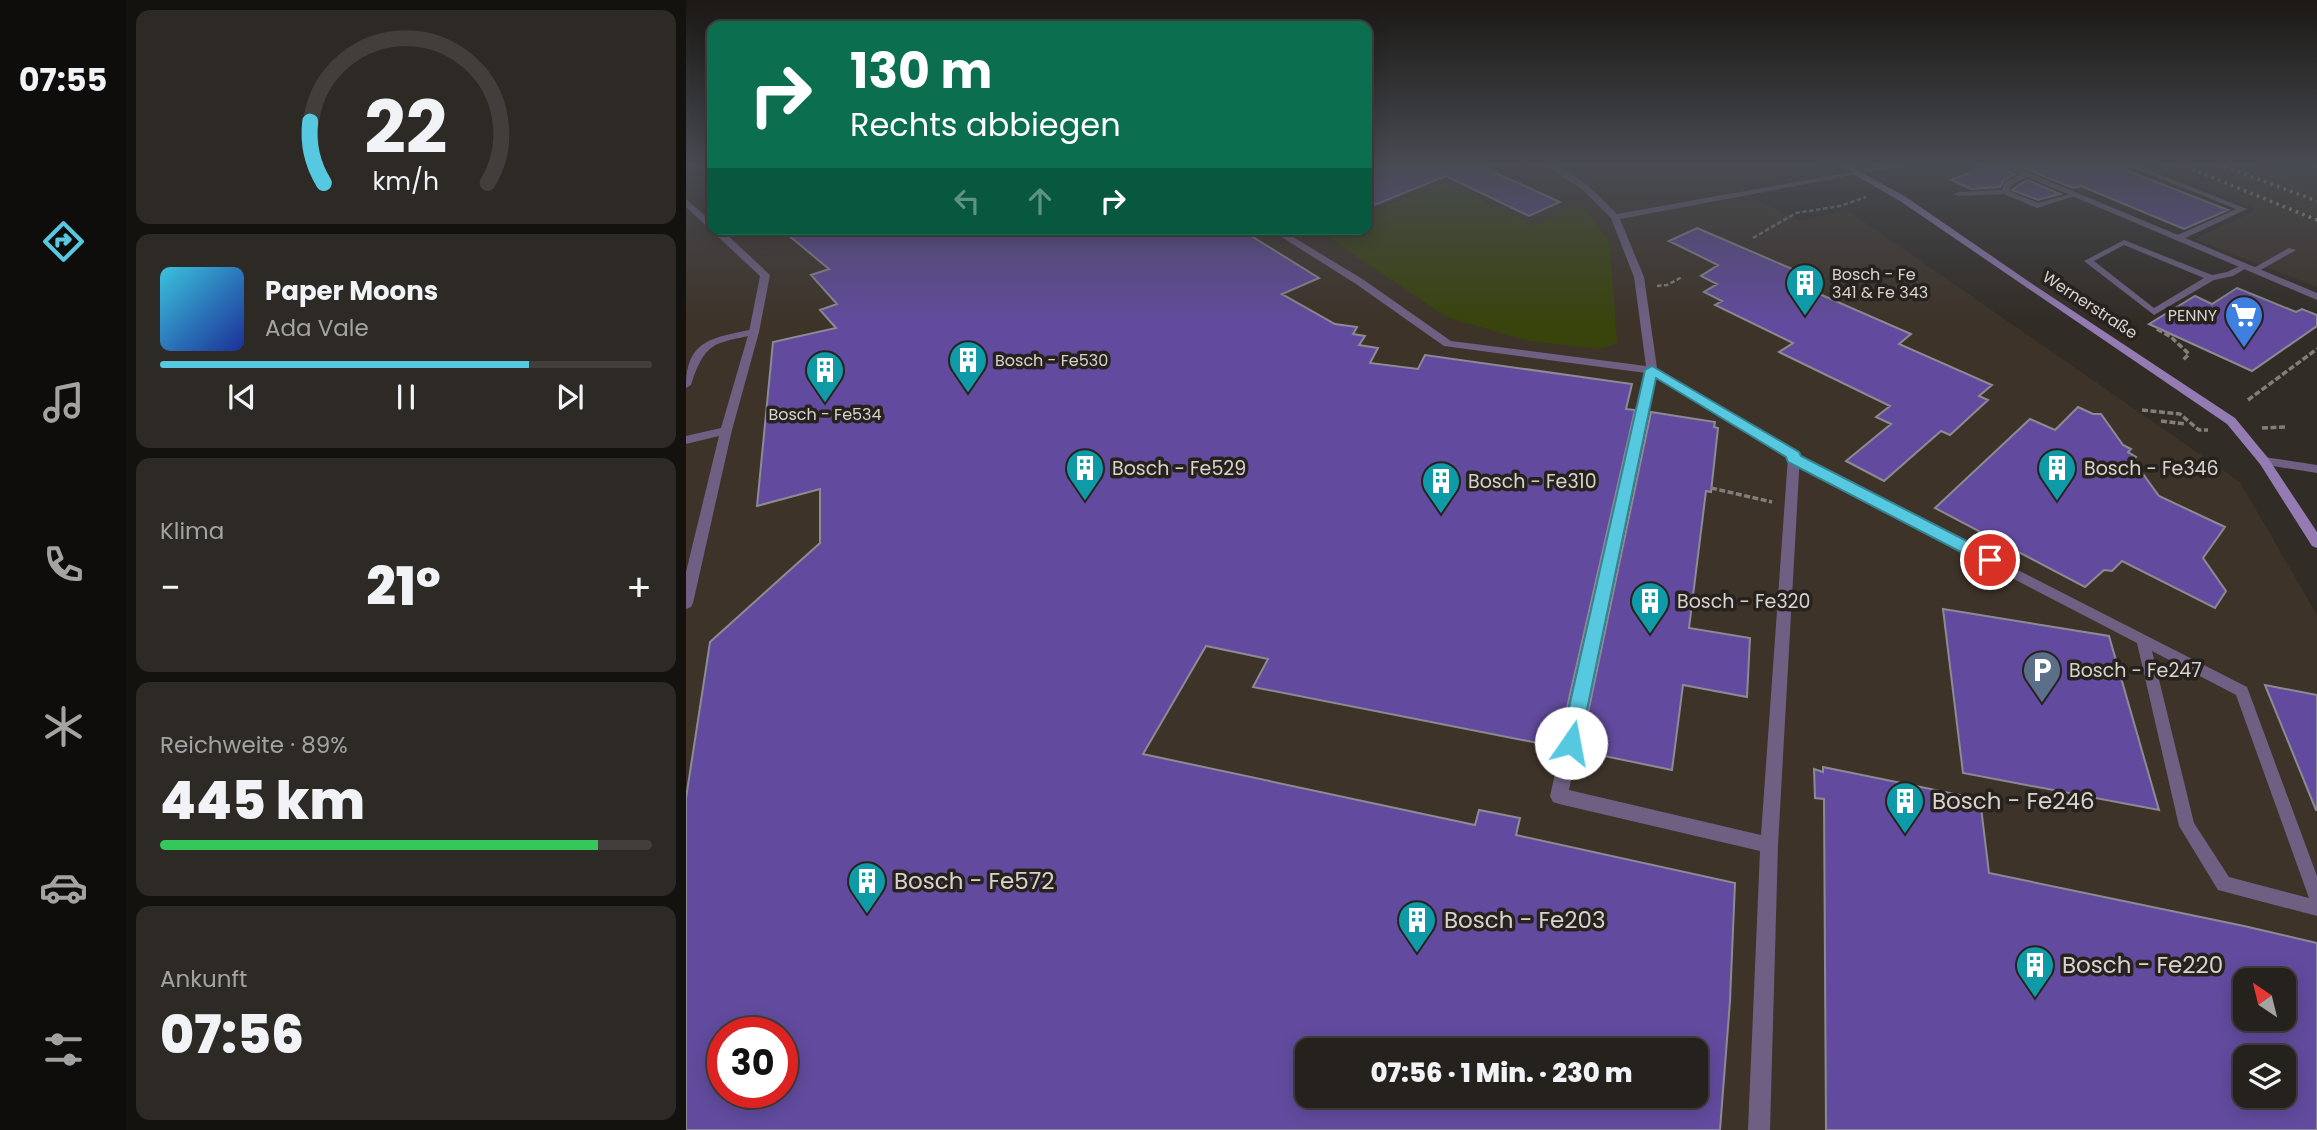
<!DOCTYPE html>
<html lang="de">
<head>
<meta charset="utf-8">
<style>
  body { margin:0; font-family:Poppins,sans-serif; background:#2d2925; color:#f1f3f6; height:100vh; display:flex; flex-direction:column; font-size:26px; white-space:nowrap }
  * { box-sizing:border-box; margin:0 }
  p { font-size:23px; color:#a3a3a3 }
  .icon { flex:none; width:38px; height:38px; fill:none; stroke:currentColor; stroke-width:2; stroke-linecap:round; stroke-linejoin:round }
  .map { position:relative; flex:1; overflow:hidden }
  .side { display:flex; flex-direction:column; gap:10px; padding:10px; background:#14120f; width:560px }
  .side>* { flex:none }
  .hud { position:absolute; left:21px; top:21px; width:665px; height:214px; border-radius:14px; box-shadow:0 4px 18px #0003,0 0 0 2px #423e3b; background:#0b6e4f; color:#fff; overflow:hidden }
  .needle { width:46px; rotate:325deg }
  .buttons { position:absolute; left:1547px; top:968px; display:grid; gap:14px }
  .buttons a { display:grid; place-items:center; width:63px; height:63px; border-radius:14px; background:#25211c; box-shadow:0 4px 18px #0003,0 0 0 2px #423e3b; font-size:35px }
  .speed { position:absolute; left:21px; top:1017px; display:flex; gap:14px; font-size:35px; font-weight:700; text-align:center }
  .speed>* { display:grid; place-content:center; width:91px; height:91px; border-radius:50%; background:#25211c; box-shadow:0 4px 18px #0003,0 0 0 2px #423e3b; line-height:1 }
  .speed .limit { border:10px solid #d22; background:#fff; color:#111 }
  .pin { position:absolute; display:grid; place-items:center; width:60px; height:60px; color:#fff; margin:-30px; border:4px solid #fff; border-radius:50%; box-shadow:0 2px 7px #0007 }
  .me { position:absolute; width:77px; margin:-38px; rotate:12deg; stroke-linejoin:round; filter:drop-shadow(0 0 5px #0008) }
  .turn { display:flex; align-items:center; gap:24px; height:147px; padding:0 28px; font-size:32px }
  .turn .icon { width:91px; height:91px; stroke-width:2.5 }
  .turn b { display:block; font-size:49px; line-height:60px }
  .lanes { display:flex; align-items:center; height:66px; padding:0 28px; background:#0003; justify-content:center; gap:35px; direction:ltr }
  .lanes .off { opacity:.35 }
  .big { font-size:52px; font-weight:800; line-height:1.1 }
  .side .card { flex:1; display:flex; flex-direction:column; justify-content:center; gap:10px; min-width:0; padding:0 24px; border-radius:14px; background:#2d2925 }
  .side .dial { align-items:center; gap:0 }
  .dial svg { height:182px; overflow:visible; fill:none; stroke:#423e3b; stroke-width:7; stroke-linecap:round; text-anchor:middle }
  .dial text { fill:#f1f3f6; stroke:none }
  .song { display:flex; align-items:center; gap:21px }
  .cover { width:84px; height:84px; border-radius:10px; background:linear-gradient(135deg,hsl(190 70% 55%),hsl(230 70% 35%)) }
  .played { height:7px; border-radius:4px; background:linear-gradient(90deg,#56c9e1 75%,#423e3b 75%) }
  .keys { display:flex; justify-content:space-around; direction:ltr }
  .heat { display:flex; justify-content:space-between; align-items:center; font-size:38px; direction:ltr }
  .charge { height:10px; border-radius:5px; background:linear-gradient(90deg,#34c759 89%,#423e3b 0) }
  .trip { position:absolute; left:609px; top:1038px; width:413px; height:70px; border-radius:14px; background:#25211c; box-shadow:0 4px 18px #0003,0 0 0 2px #423e3b; font-weight:800; line-height:70px; text-align:center }
  main { display:flex; flex:1; min-height:0 }
  .menu { display:flex; flex-direction:column; width:126px; justify-content:space-around; align-items:center; background:#0f0d0b; color:#a3a3a3 }
  .menu .icon { width:49px; height:49px }
  .menu .current { color:#56c9e1 }
  .menu b { font-size:32px; color:#f1f3f6 }
  .map>svg:first-child { display:block }
  .built { fill:#3d3329; fill-rule:evenodd }
  .green { fill:#39430c }
  .building { fill:#624b9e; stroke:#8c8b93; stroke-width:2; fill-rule:evenodd }
  .lines { fill:none; stroke-linecap:round; stroke-linejoin:round }
  .path-far1 { stroke:#827e79; stroke-width:2.5; stroke-dasharray:4.5 2.5; stroke-linecap:butt }
  .path { stroke:#827e79; stroke-width:3.5; stroke-dasharray:6 2.5; stroke-linecap:butt }
  .service { fill:#6f6083; fill-rule:evenodd }
  .minor { fill:#6f6083; fill-rule:evenodd }
  .secondary { fill:#947bb4; fill-rule:evenodd }
  .rail { stroke:#b1aea9; stroke-width:3.5; stroke-dasharray:2.5 4.5; stroke-linecap:butt }
  .route { fill:#56c9e1; stroke:#388392; stroke-width:2 }
  .labels { text-anchor:middle; dominant-baseline:central; stroke-width:7; stroke-linejoin:round; paint-order:stroke }
  .far-poi-label { font-size:16px; fill:#d7d4d0; stroke:#27221d; text-anchor:start }
  .far-street-label { font-size:16px; fill:#d7d4d0; stroke:#27221d }
  .poi-label { font-size:19px; fill:#d7d4d0; stroke:#27221d; text-anchor:start }
  .near-poi-label { font-size:23px; fill:#d7d4d0; stroke:#27221d; text-anchor:start }
</style>
</head>
<body>
<main>
<nav class="menu">
<b>07:55</b>
<svg class="icon current" aria-label="directions" viewBox="0 0 24 24"><path d="M12 3l9 9-9 9-9-9zM9 14v-3h6M13 9l2 2-2 2"/></svg>
<svg class="icon" aria-label="music" viewBox="0 0 24 24"><path d="M9 18V5l10-2v13"/><circle cx="6" cy="18" r="3"/><circle cx="16" cy="16" r="3"/></svg>
<svg class="icon" aria-label="phone" viewBox="0 0 24 24"><path d="M5 4h4l2 5-3 2q2 4 5 5l2-3 5 2v4C11 20 4 13 5 4z"/></svg>
<svg class="icon" aria-label="climate" viewBox="0 0 24 24"><path d="M12 3v18M4 7l16 10M4 17L20 7"/></svg>
<svg class="icon" aria-label="car" viewBox="0 0 24 24"><path d="M5 17H2v-5l4-1 3-4h7l3 4 3 1v5h-3M9 17h6M6 11h13"/><circle cx="7" cy="17" r="2"/><circle cx="17" cy="17" r="2"/></svg>
<svg class="icon" aria-label="filters" viewBox="0 0 24 24"><path d="M4 7h16M4 17h16"/><circle cx="9" cy="7" r="2"/><circle cx="15" cy="17" r="2"/></svg>
</nav>
<section class="side">
<div class="card dial"><svg viewBox="0 0 100 80">
<path d="M14 69A42 42 0 1 1 86 69"/>
<path d="M14 69A42 42 0 0 1 8 42" stroke="#56c9e1"/>
<text x="50" y="56" font-size="32" font-weight="700">22</text>
<text x="50" y="72" font-size="11">km/h</text>
</svg></div>
<div class="card">
<div class="song"><i class="cover"></i><div><b>Paper Moons</b><p>Ada Vale</p></div></div>
<div class="played"></div>
<div class="keys"><svg class="icon" aria-label="previous" viewBox="0 0 24 24"><path d="M18 5L8 12l10 7zM5 5v14"/></svg><svg class="icon" aria-label="pause" viewBox="0 0 24 24"><path d="M8 5v14M16 5v14"/></svg><svg class="icon" aria-label="next" viewBox="0 0 24 24"><path d="M6 5l10 7-10 7zM19 5v14"/></svg></div>
</div>
<div class="card"><p>Klima</p>
<div class="heat"><a>−</a><b class="big">21°</b><a>+</a></div>
</div>
<div class="card"><p>Reichweite · 89%</p><b class="big">445 km</b><div class="charge"></div></div>
<div class="card"><p>Ankunft</p><b class="big">07:56</b></div>
</section>
<div class="map">
<svg width="1631" height="1130" viewBox="0 0 1631 1130">
  <rect width="100%" height="100%" fill="#312c26"/>
  <!-- built -->
  <path class="built" d="M0 164H26V229H681V164H1125L1133 169 1059 185 1057 194 1115 221 1161 210 1554 482 1631 615V1130H0ZM1559 980H1598V1018H1559ZM37 1032H96V1092H37ZM621 1050H1010V1096H621ZM1559 1057H1598V1096H1559Z
    M1463 164H1562L1631 187V287L1508 239 1568 211 1567 208Z"/>
  <!-- green -->
  <path class="green" d="M758 183 849 225 894 203 924 242 931 343 914 349 843 341 760 317 636 233 644 229H681V214Z"/>
  <!-- building -->
  <path class="building" d="M681 164H790L874 202 843 216 760 176 681 208Z
    M1307 164 1329 174 1318 180 1314 187 1285 189 1265 180Z
    M1328 164H1435L1440 167 1437 169 1542 210 1498 229 1395 186 1387 188Z
    M1341 180 1374 194 1352 200 1326 190Z
    M1011 228 1134 281 1122 289 1225 334 1213 344 1306 385 1293 396 1302 400 1264 435 1255 431 1198 481 1160 461 1205 424 1190 417 1204 406 1093 352 1107 343 1029 305 1036 301 1018 292 1031 284 1015 276 1032 265 983 241Z
    M95 229H554L633 278 596 294 649 324 671 327 667 334 679 336 673 345 692 348 684 363 732 369 739 355 946 384 940 409 949 410 872 747 567 687 582 659 520 646 457 754 789 825 793 810 834 818 830 835 1049 883 1044 1001 1034 1130H0V798L24 642 134 543V489L71 506 87 342 150 328 134 310 151 304 125 275 143 269ZM37 1032H96V1092H37ZM621 1050H1010V1096H621Z
    M1551 288 1610 312 1616 309 1631 315V326L1566 371 1463 324 1509 296 1526 304Z
    M1392 407 1407 414H1415L1437 445 1445 449 1442 452 1450 457 1447 460 1473 496 1539 527 1517 558 1540 591 1529 608 1436 561 1426 571 1418 570 1399 587 1249 508 1344 419 1369 430Z
    M965 412 1029 422 1028 427 1032 428 1025 492 1020 491 1003 628 1064 638 1061 697 997 685 986 770 894 751Z
    M1257 609 1423 636 1473 810 1277 773Z
    M1579 685 1631 695V810H1630Z
    M1137 767 1294 799 1303 873 1558 926 1631 943V1130H1140L1138 799 1129 798 1128 769 1137 772ZM1559 980H1598V1018H1559ZM1559 1057H1598V1096H1559Z"/>
  <g class="lines">
    <!-- path-far1 -->
    <path class="path-far1" d="M1067 238 1110 213 1154 206 1180 197
      M971 286 981 285 996 277"/>
    <!-- path -->
    <path class="path" d="M1471 329 1485 337 1503 354 1497 360
      M1562 400 1631 349
      M1456 410 1494 414 1513 430H1522
      M1475 421 1499 424
      M1576 428 1599 427
      M1025 488 1086 502"/>
    <!-- service -->
    <path class="service" d="M1438 164H1447L1561 209 1495 240H1489V236L1550 209Z
      M1339 172H1342V176L1325 185 1323 191 1352 203 1388 193 1392 195 1351 208 1318 194 1272 196 1268 194 1272 192 1316 190 1319 182Z
      M1438 240 1526 275 1541 272 1558 264 1562 267 1547 276 1528 280 1468 315 1398 261ZM1438 245 1518 278 1468 308 1408 261Z
      M1603 248 1610 250 1571 272 1564 270Z
      M68 329 73 332 71 334C28 344 20 340 5 385L0 388C0 338 28 338 68 329Z
      M1107 455 1561 687 1631 876V916L1532 890 1493 826 1451 643 1103 462 1102 459ZM1466 651 1550 695 1623 898 1543 877 1508 823Z"/>
    <!-- minor -->
    <path class="minor" d="M856 164C883 163 913 196 931 214L1210 164H1227L934 219 958 277 971 368 1114 455 1092 845 1084 1130H1062L1074 851 873 804 867 802 864 796 960 373 758 346 670 284 583 229H594L678 280 765 341 960 366 948 277 925 218 896 189ZM970 377 1102 457 1075 835 883 790Z
      M1311 164H1322L1631 293V300Z
      M1621 164H1631V168Z
      M0 199 26 222V229H35L84 275 73 332 46 430 7 603 5 607 0 609V572L33 436 0 444V436L35 428 63 332 74 276 0 207Z
      M1578 457 1631 465V473L1574 464 1572 461 1574 458Z"/>
    <!-- secondary -->
    <path class="secondary" d="M1150 164H1160L1220 197 1342 281 1549 418 1582 458 1631 532V548L1626 546 1574 464 1541 424 1214 201Z"/>
    <!-- rail -->
    <path class="rail" d="M1493 164 1631 220
      M1532 164 1631 201"/>
  </g>
  <!-- sky -->
  <linearGradient id="sky" x2="0" y2="1"><stop stop-color="#1b1815"/><stop offset="0.51" stop-color="#484b52"/><stop offset="1" stop-color="#484b52" stop-opacity="0"/></linearGradient>
  <rect width="1631" height="322" fill="url(#sky)"/>
  <!-- route -->
  <path class="route" d="M966 366 1113 452 1115 456 1310 556 1312 560 1310 564H1298L1102 462 1100 457 970 378 894 743 891 749 885 751 878 749 875 743 959 370Z"/>
  <!-- icons -->
  <defs>
    <symbol id="building-pin" viewBox="-11 -11 22 30"><path d="M0 17L-7.5 6A9.5 9.5 0 1 1 7.5 6Z" fill="#0f9aa8" stroke="#27221d"/><path d="M-4-6H4V6H1V3H-1V6H-4ZM-2.5-4.3h1.7v1.8h-1.7ZM.8-4.3h1.7v1.8H.8ZM-2.5-1h1.7V.8h-1.7ZM.8-1h1.7V.8H.8Z" fill="#fff"/></symbol>
    <symbol id="supermarket-pin" viewBox="-11 -11 22 30"><path d="M0 17L-7.5 6A9.5 9.5 0 1 1 7.5 6Z" fill="#3f7fe0" stroke="#27221d"/><path d="M-6-5.5h2.5l.6 2H6L4.5 2H-2.5L-4.4-4H-6ZM-1.5 3.2a1.3 1.3 0 1 0 .1 0ZM3 3.2a1.3 1.3 0 1 0 .1 0Z" fill="#fff"/></symbol>
    <symbol id="parking-pin" viewBox="-11 -11 22 30"><path d="M0 17L-7.5 6A9.5 9.5 0 1 1 7.5 6Z" fill="#5c6f8a" stroke="#27221d"/><path d="M-3.5-5.5H1a3.5 3.5 0 0 1 0 7H-1V5.5H-3.5ZM-1-3.4V-.6H.8a1.4 1.4 0 0 0 0-2.8Z" fill="#fff"/></symbol>
  </defs>
  <g fill-rule="evenodd">
    <use href="#building-pin" x="1097" y="261" width="44" height="60"/>
    <use href="#supermarket-pin" x="1536" y="293" width="44" height="60"/>
    <use href="#building-pin" x="260" y="338" width="44" height="60"/>
    <use href="#building-pin" x="117" y="348" width="44" height="60"/>
    <use href="#building-pin" x="377" y="446" width="44" height="60"/>
    <use href="#building-pin" x="1349" y="446" width="44" height="60"/>
    <use href="#building-pin" x="733" y="459" width="44" height="60"/>
    <use href="#building-pin" x="942" y="579" width="44" height="60"/>
    <use href="#parking-pin" x="1334" y="648" width="44" height="60"/>
    <use href="#building-pin" x="1197" y="779" width="44" height="60"/>
    <use href="#building-pin" x="159" y="859" width="44" height="60"/>
    <use href="#building-pin" x="709" y="898" width="44" height="60"/>
    <use href="#building-pin" x="1327" y="943" width="44" height="60"/>
  </g>
  <g class="labels">
    <!-- far-poi labels -->
    <g class="far-poi-label">
      <text x="1146" y="274">Bosch - Fe<tspan x="1146" dy="18">341 &amp; Fe 343</tspan></text>
      <text x="1531" y="315" text-anchor="end">PENNY</text>
      <text x="309" y="360">Bosch - Fe530</text>
      <text x="139" y="414" text-anchor="middle">Bosch - Fe534</text>
    </g>
    <!-- far-street labels -->
    <g class="far-street-label">
      <text transform="translate(1404 305) rotate(33)">Wernerstraße</text>
    </g>
    <!-- poi labels -->
    <g class="poi-label">
      <text x="426" y="468">Bosch - Fe529</text>
      <text x="1398" y="468">Bosch - Fe346</text>
      <text x="782" y="481">Bosch - Fe310</text>
      <text x="991" y="601">Bosch - Fe320</text>
      <text x="1383" y="670">Bosch - Fe247</text>
    </g>
    <!-- near-poi labels -->
    <g class="near-poi-label">
      <text x="1246" y="801">Bosch - Fe246</text>
      <text x="208" y="881">Bosch - Fe572</text>
      <text x="758" y="920">Bosch - Fe203</text>
      <text x="1376" y="965">Bosch - Fe220</text>
    </g>
  </g>
</svg>
<div class="buttons">
<a><svg class="needle" viewBox="-14 -14 28 28"><path d="M0-13l5 13h-10z" fill="#e53935"/><path d="M0 13l5-13h-10z" fill="#a3a3a3"/></svg></a>
<a><svg class="icon" aria-label="layers" viewBox="0 0 24 24"><path d="M12 4l9 5-9 5-9-5zM3 14l9 5 9-5"/></svg></a>
</div>
<div class="speed"><div class="limit">30</div></div>
<div class="pin" style="left:1304px;top:560px;background:#d93025"><svg class="icon" aria-label="arrive" viewBox="0 0 24 24"><path d="M6 21V4h12l-3 4 3 4H6"/></svg></div>
<svg class="me" style="left:885px;top:743px" viewBox="-20 -20 40 40"><circle r="19" fill="#fff"/><path d="M0-13L10 11 0 6-10 11z" fill="#56c9e1"/></svg>
<div class="trip">07:56 · 1 Min. · 230 m</div>
<div class="hud">
<div class="turn"><svg class="icon" aria-label="right" viewBox="0 0 24 24"><path d="M7 20v-9h11M14 6l5 5-5 5"/></svg><div><b>130 m</b>Rechts abbiegen</div></div>
<div class="lanes"><svg class="icon off" aria-label="left" viewBox="0 0 24 24"><path d="M17 20v-9H6M10 6l-5 5 5 5"/></svg><svg class="icon off" aria-label="ahead" viewBox="0 0 24 24"><path d="M12 20V5M6 11l6-6 6 6"/></svg><svg class="icon" aria-label="right" viewBox="0 0 24 24"><path d="M7 20v-9h11M14 6l5 5-5 5"/></svg></div>
</div>
</div>
</main>
</body>
</html>
